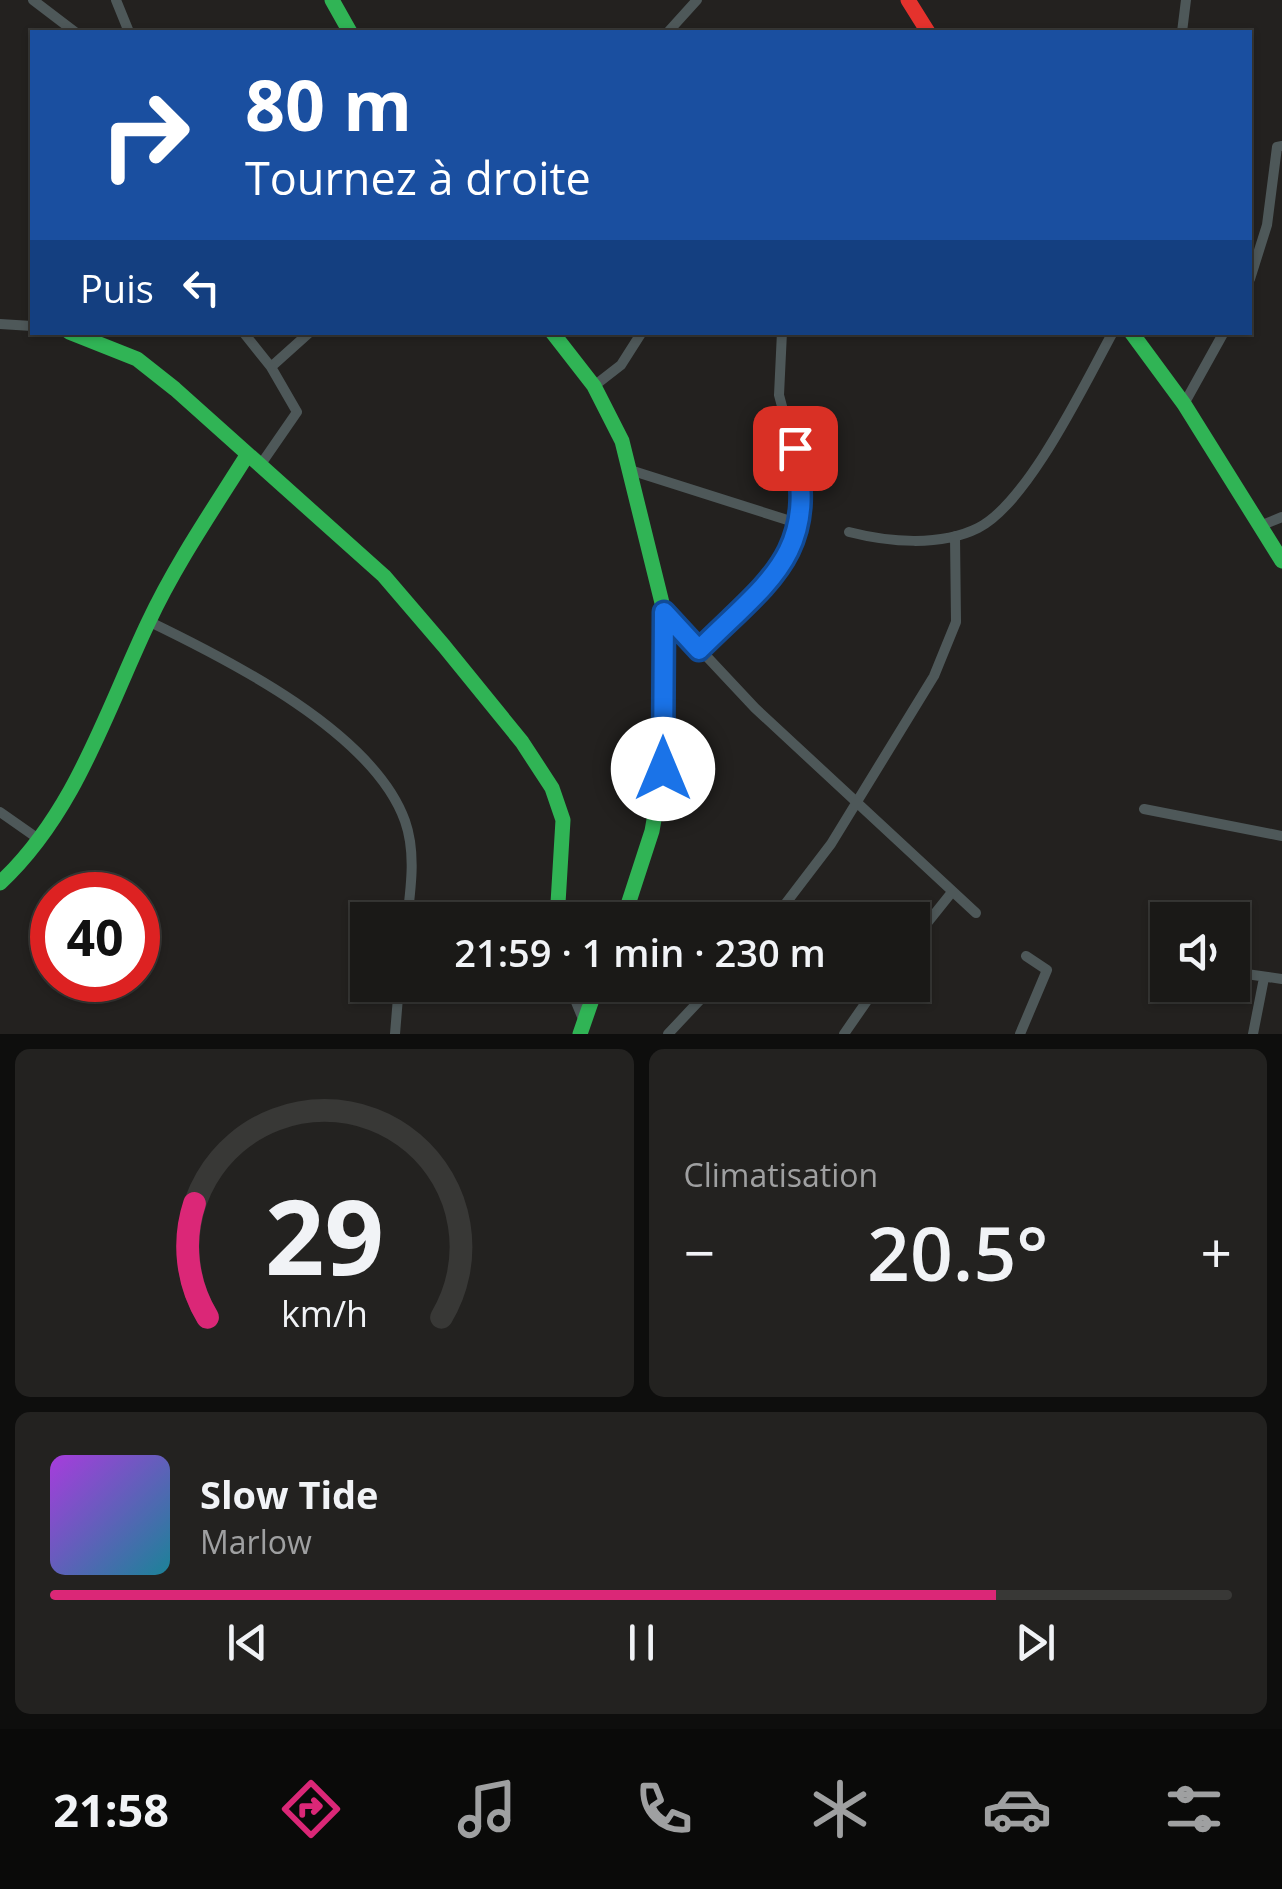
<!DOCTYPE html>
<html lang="fr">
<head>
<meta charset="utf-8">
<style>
  body { margin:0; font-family:"Open Sans",sans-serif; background:#232220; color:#f1f3f6; height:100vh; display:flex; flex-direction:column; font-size:38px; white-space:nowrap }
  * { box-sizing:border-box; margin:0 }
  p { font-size:32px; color:#9fa0a1 }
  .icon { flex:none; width:55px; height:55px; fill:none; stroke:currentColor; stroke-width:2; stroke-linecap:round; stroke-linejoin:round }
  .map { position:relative; height:1034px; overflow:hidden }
  .side { display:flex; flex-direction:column; gap:15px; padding:15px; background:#0e0e0d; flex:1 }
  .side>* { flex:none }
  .top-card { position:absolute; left:30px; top:30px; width:1222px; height:305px; border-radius:0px; box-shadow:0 2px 8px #0004,0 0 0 2px #383836; background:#1a4fa0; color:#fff; overflow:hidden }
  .buttons { position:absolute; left:1150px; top:902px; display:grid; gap:20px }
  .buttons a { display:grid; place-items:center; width:100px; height:100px; border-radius:0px; background:#1a1917; box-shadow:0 2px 8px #0004,0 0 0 2px #383836; font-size:50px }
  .speed { position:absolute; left:30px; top:872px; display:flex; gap:20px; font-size:50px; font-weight:700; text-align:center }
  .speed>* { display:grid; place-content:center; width:130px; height:130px; border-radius:50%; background:#1a1917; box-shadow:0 2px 8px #0004,0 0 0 2px #383836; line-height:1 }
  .speed .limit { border:15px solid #d22; background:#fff; color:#111 }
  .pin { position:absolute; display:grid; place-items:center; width:85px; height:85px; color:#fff; margin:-42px; border-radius:20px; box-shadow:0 5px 15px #0006 }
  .me { position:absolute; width:110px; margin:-55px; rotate:0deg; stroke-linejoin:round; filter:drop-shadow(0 0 8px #0008) }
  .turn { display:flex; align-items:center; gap:35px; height:210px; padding:0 50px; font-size:45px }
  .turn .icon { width:130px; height:130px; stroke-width:2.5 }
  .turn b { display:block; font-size:70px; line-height:85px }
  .then { display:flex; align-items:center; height:95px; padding:0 50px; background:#0003; gap:20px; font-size:38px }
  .big { font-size:75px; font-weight:600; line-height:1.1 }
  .side .widget { flex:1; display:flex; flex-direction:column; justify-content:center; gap:15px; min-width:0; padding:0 35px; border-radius:15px; background:#232220 }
  .side .dial { align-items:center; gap:0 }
  .dial svg { height:260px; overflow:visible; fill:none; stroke:#383836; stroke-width:7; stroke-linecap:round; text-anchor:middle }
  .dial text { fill:#f1f3f6; stroke:none }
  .song { display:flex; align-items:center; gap:30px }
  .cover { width:120px; height:120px; border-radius:15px; background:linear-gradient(135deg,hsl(280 70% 55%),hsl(190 70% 35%)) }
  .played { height:10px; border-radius:5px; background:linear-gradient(90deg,#db2777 80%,#383836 80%) }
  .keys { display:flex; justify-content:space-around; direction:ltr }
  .heat { display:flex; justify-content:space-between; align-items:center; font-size:55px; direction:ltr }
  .side .tiles { flex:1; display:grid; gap:15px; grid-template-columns:1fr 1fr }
  .widget:last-child { grid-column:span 2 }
  .trip { position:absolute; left:350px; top:902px; width:580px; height:100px; border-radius:0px; background:#1a1917; box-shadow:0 2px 8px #0004,0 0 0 2px #383836; font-weight:600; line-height:100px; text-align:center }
  .tab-bar { display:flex; height:160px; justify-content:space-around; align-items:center; background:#0a0a09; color:#9fa0a1 }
  .tab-bar .icon { width:70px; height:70px }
  .tab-bar .current { color:#db2777 }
  .tab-bar b { font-size:45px; color:#f1f3f6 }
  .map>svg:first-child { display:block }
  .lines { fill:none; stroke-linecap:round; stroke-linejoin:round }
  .street { stroke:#4e5859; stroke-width:10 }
  .fast { stroke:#30b455; stroke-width:15 }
  .jam { stroke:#e5322d; stroke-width:15 }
  .route-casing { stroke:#114b97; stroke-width:25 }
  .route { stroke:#1a73e8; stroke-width:18 }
</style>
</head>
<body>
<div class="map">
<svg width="1282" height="1034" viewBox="0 0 1282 1034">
  <rect width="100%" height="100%" fill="#23211f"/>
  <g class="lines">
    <!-- street -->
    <path class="street" d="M33 0 75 32
      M116 0 129 32
      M668 32 697 0
      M1182 32 1186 0
      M1250 279 1267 225 1277 147 1282 146
      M0 324 32 326
      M243 332 271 367 310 332
      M594 386 621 365 642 332
      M1184 404 1224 332
      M259 467 297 412 271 367
      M630 470 800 524
      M1260 526 1282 517
      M849 532C888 542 940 547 978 528 1028 503 1085 383 1113 332
      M665 612 755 708 976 913
      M148 621C229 660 373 732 405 821 416 852 411 887 407 920
      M699 650 781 565 797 538 801 478 779 395 782 332
      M1144 809 1282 836
      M0 812 40 840
      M773 920 831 844 934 676 956 622 955 536
      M912 942 952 892
      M1232 972 1282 979
      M569 985 583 1019
      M395 1034 399 985
      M668 1034 714 985
      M844 1034 878 985
      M1020 1034 1047 970 1026 956
      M1253 1034 1264 978"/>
    <!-- fast -->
    <path class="fast" d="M332 0 350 32
      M69 332 137 359 175 389 384 576 444 646 522 742 552 788 563 820 557 920
      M552 332 594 386 622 441 664 611 663 769 652 831 623 920
      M1131 332 1184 404 1282 561
      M0 883C75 813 105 714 148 623 175 565 212 511 246 457
      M580 1034 597 985"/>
    <!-- jam -->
    <path class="jam" d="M908 0 928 32"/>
  </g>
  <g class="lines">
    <defs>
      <path id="route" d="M663 769 664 612 699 650C768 581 818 555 795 448"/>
    </defs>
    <!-- route casing -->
    <use href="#route" class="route-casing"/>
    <!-- route -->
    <use href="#route" class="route"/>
  </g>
</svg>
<div class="buttons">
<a><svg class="icon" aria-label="sound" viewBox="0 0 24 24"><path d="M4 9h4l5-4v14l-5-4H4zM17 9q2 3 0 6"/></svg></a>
</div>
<div class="speed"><div class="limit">40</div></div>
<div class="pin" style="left:795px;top:448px;background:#d93025"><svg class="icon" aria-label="arrive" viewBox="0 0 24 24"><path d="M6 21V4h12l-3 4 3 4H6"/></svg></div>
<svg class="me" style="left:663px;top:769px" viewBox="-20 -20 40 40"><circle r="19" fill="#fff"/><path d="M0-13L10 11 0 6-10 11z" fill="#1a73e8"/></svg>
<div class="trip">21:59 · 1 min · 230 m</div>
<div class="top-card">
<div class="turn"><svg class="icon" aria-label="right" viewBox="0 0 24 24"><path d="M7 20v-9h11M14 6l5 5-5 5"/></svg><div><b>80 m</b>Tournez à droite</div></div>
<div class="then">Puis<svg class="icon" aria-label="left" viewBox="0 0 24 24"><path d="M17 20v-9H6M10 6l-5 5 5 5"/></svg></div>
</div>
</div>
<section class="side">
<div class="tiles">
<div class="widget dial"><svg viewBox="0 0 100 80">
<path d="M14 69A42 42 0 1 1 86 69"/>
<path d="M14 69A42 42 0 0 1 10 34" stroke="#db2777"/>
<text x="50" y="56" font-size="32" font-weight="700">29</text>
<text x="50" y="72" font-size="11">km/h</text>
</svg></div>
<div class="widget"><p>Climatisation</p>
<div class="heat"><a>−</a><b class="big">20.5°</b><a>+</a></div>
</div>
<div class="widget">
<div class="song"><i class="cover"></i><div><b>Slow Tide</b><p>Marlow</p></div></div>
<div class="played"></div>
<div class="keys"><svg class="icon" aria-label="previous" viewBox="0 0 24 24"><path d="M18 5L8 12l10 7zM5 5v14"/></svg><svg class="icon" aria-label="pause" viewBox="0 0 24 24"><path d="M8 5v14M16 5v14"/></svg><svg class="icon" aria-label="next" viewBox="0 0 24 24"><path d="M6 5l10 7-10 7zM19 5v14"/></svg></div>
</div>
</div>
</section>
<nav class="tab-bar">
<b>21:58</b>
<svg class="icon current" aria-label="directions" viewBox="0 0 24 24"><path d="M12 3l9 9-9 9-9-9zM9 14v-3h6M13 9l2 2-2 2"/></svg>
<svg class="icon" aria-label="music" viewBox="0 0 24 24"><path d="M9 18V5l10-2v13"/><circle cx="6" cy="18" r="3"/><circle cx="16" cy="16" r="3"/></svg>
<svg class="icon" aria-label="phone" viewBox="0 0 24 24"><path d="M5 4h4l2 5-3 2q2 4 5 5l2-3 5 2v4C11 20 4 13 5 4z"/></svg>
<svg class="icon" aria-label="climate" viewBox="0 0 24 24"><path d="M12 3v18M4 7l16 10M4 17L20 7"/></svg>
<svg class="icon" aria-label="car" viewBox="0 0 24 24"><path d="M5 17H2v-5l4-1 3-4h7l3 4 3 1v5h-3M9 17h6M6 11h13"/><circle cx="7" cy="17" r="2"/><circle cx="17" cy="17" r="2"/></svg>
<svg class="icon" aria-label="filters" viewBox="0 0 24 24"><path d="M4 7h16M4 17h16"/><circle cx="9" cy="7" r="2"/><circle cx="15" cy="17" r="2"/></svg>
</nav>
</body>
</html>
